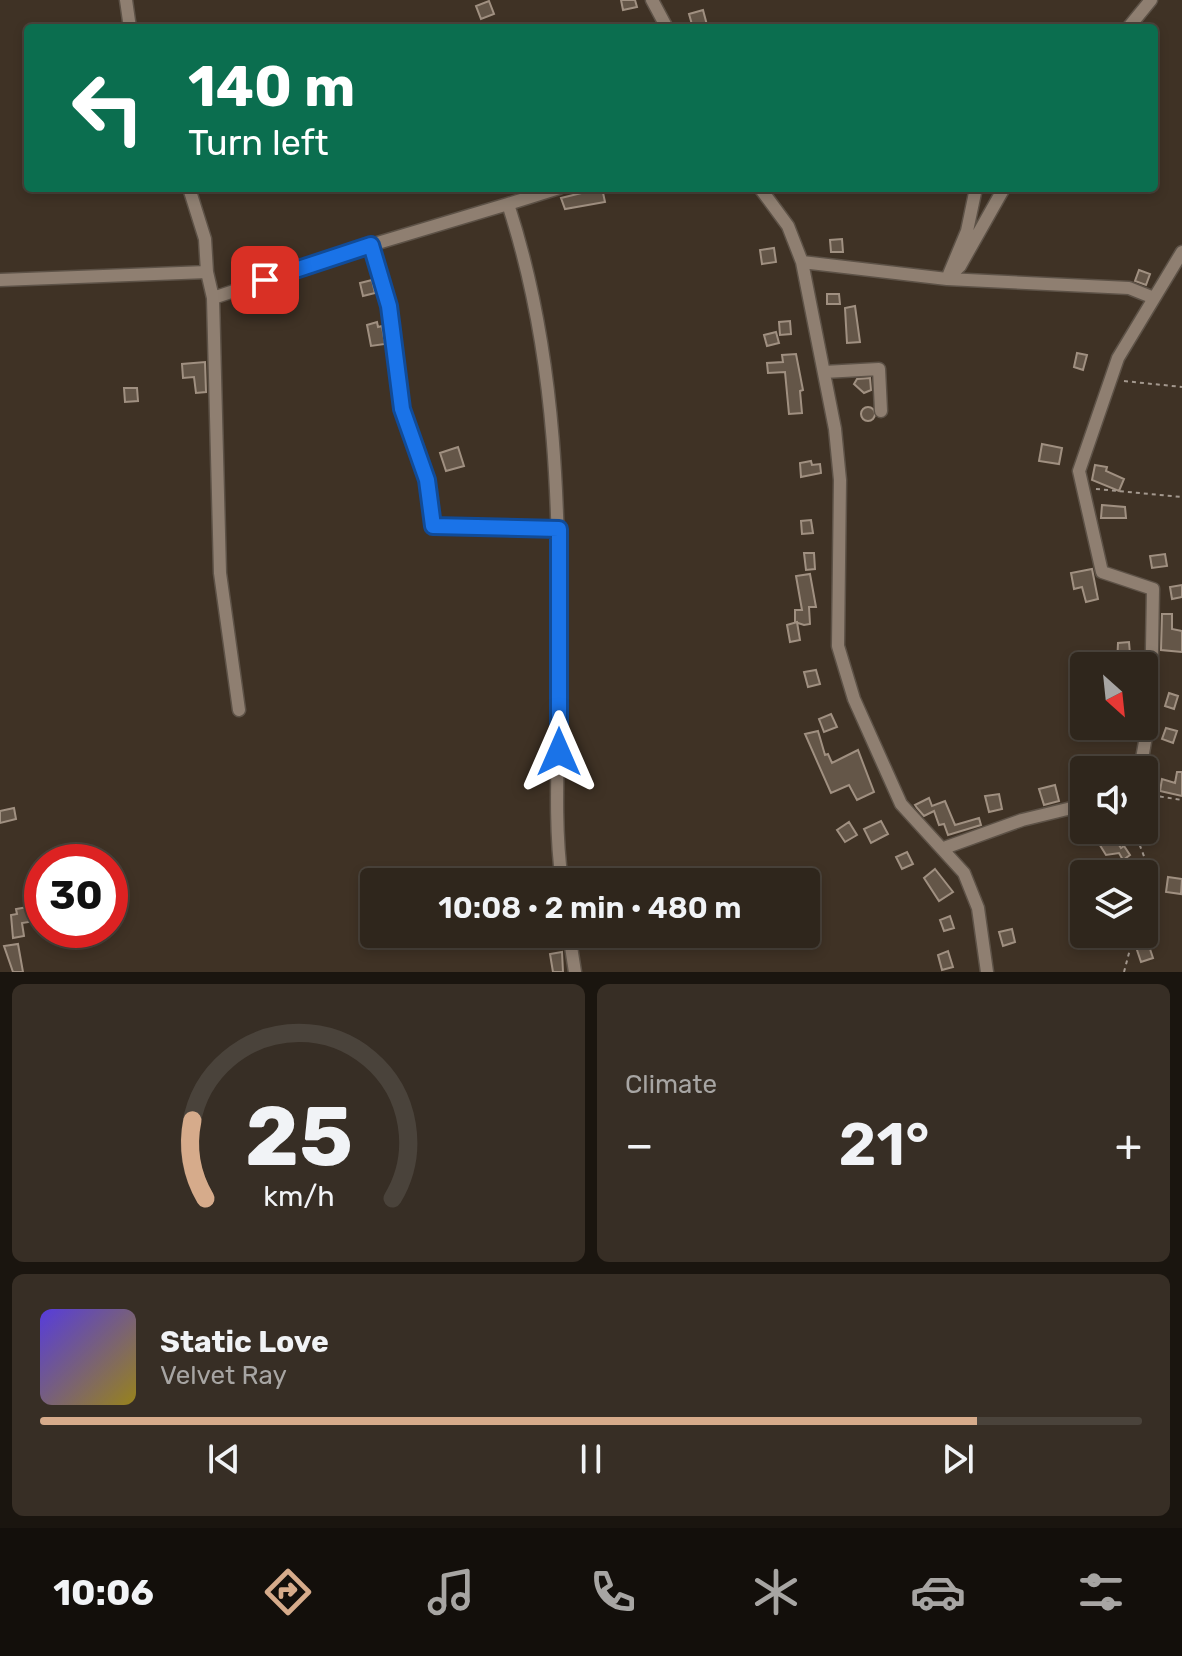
<!DOCTYPE html>
<html lang="en">
<head>
<meta charset="utf-8">
<style>
  body { margin:0; font-family:Rubik,sans-serif; background:#372e25; color:#f1f3f6; height:100vh; display:flex; flex-direction:column; font-size:30px; white-space:nowrap }
  * { box-sizing:border-box; margin:0 }
  p { font-size:26px; color:#a7a5a3 }
  .icon { flex:none; width:44px; height:44px; fill:none; stroke:currentColor; stroke-width:2; stroke-linecap:round; stroke-linejoin:round }
  .map { position:relative; height:972px; overflow:hidden }
  .side { display:flex; flex-direction:column; gap:12px; padding:12px; background:#1a150f; flex:1 }
  .side>* { flex:none }
  .banner { position:absolute; left:24px; top:24px; width:1134px; height:168px; border-radius:8px; box-shadow:0 4px 12px #0003,0 0 0 2px #4a433b; background:#0b6e4f; color:#fff; overflow:hidden }
  .needle { width:52px; rotate:153deg }
  .fabs { position:absolute; left:1070px; top:652px; display:grid; gap:16px }
  .fabs a { display:grid; place-items:center; width:88px; height:88px; border-radius:8px; background:#2f261c; box-shadow:0 4px 12px #0003,0 0 0 2px #4a433b; font-size:40px }
  .speed { position:absolute; left:24px; top:844px; display:flex; gap:16px; font-size:40px; font-weight:700; text-align:center }
  .speed>* { display:grid; place-content:center; width:104px; height:104px; border-radius:50%; background:#2f261c; box-shadow:0 4px 12px #0003,0 0 0 2px #4a433b; line-height:1 }
  .speed .limit { border:12px solid #d22; background:#fff; color:#111 }
  .pin { position:absolute; display:grid; place-items:center; width:68px; height:68px; color:#fff; margin:-34px; border-radius:16px; box-shadow:0 4px 12px #0006 }
  .me { position:absolute; width:88px; margin:-44px; rotate:0deg; stroke-linejoin:round; filter:drop-shadow(0 0 6px #0008) }
  .turn { display:flex; align-items:center; gap:28px; height:168px; padding:0 32px; font-size:36px }
  .turn .icon { width:104px; height:104px; stroke-width:2.5 }
  .turn b { display:block; font-size:56px; line-height:68px }
  .big { font-size:60px; font-weight:600; line-height:1.1 }
  .side .widget { flex:1; display:flex; flex-direction:column; justify-content:center; gap:12px; min-width:0; padding:0 28px; border-radius:12px; background:#372e25 }
  .side .dial { align-items:center; gap:0 }
  .dial svg { height:208px; overflow:visible; fill:none; stroke:#4a433b; stroke-width:7; stroke-linecap:round; text-anchor:middle }
  .dial text { fill:#f1f3f6; stroke:none }
  .song { display:flex; align-items:center; gap:24px }
  .cover { width:96px; height:96px; border-radius:12px; background:linear-gradient(135deg,hsl(250 70% 55%),hsl(50 70% 35%)) }
  .played { height:8px; border-radius:4px; background:linear-gradient(90deg,#d6ab8b 85%,#4a433b 85%) }
  .keys { display:flex; justify-content:space-around; direction:ltr }
  .heat { display:flex; justify-content:space-between; align-items:center; font-size:44px; direction:ltr }
  .side .tiles { flex:1; display:grid; gap:12px; grid-template-columns:1fr 1fr }
  .widget:last-child { grid-column:span 2 }
  .trip { position:absolute; left:360px; top:868px; width:460px; height:80px; border-radius:8px; background:#2f261c; box-shadow:0 4px 12px #0003,0 0 0 2px #4a433b; font-weight:600; line-height:80px; text-align:center }
  .tabs { display:flex; height:128px; justify-content:space-around; align-items:center; background:#130f0b; color:#a7a5a3 }
  .tabs .icon { width:56px; height:56px }
  .tabs .on { color:#d6ab8b }
  .tabs b { font-size:36px; color:#f1f3f6 }
  .map>svg:first-child { display:block }
  .building { fill:#645648; stroke:#a09081; stroke-width:2 }
  .lines { fill:none; stroke-linecap:round; stroke-linejoin:round }
  .minor-casing { stroke:#5d5247; stroke-width:15 }
  .path { stroke:#a3988e; stroke-width:2; stroke-dasharray:4 4; stroke-linecap:butt }
  .minor { stroke:#8f7f71; stroke-width:12 }
  .route-casing { stroke:#114b97; stroke-width:20 }
  .route { stroke:#1a73e8; stroke-width:14 }
</style>
</head>
<body>
<div class="map">
<svg width="1182" height="972" viewBox="0 0 1182 972">
  <rect width="100%" height="100%" fill="#3f3225"/>
  <!-- building -->
  <path class="building" d="M621 0H635L637 7 623 10Z
    M489 1 494 14 481 19 476 6Z
    M703 10 707 25 693 28 689 14Z
    M602 188 605 202 565 209 561 198Z
    M842 239 843 252H831L830 240Z
    M774 248 776 262 762 264 760 250Z
    M1139 270 1150 274 1146 285 1135 281Z
    M372 280 375 293 363 296 360 283Z
    M827 294H839L840 304H827Z
    M855 306 860 342 847 343 845 308Z
    M790 321 791 334 780 335 779 322Z
    M377 322 378 327 382 326 385 344 371 346 367 325Z
    M776 332 779 343 767 346 764 335Z
    M1077 353 1087 355 1083 370 1074 367Z
    M796 354 803 390 800 391 802 413 789 414 785 372 768 373 767 363 783 362 782 355Z
    M205 362 206 392 196 393 194 377 183 378 182 364Z
    M870 378 871 390 864 393 854 384 857 379Z
    M124 388H137L138 401 125 402Z
    M861 414a7 7 0 1 1 14 0a7 7 0 1 1-14 0Z
    M1042 444 1062 448 1059 464 1039 461Z
    M458 447 464 466 446 471 440 453Z
    M811 461 812 465 820 464 821 473 801 477 800 463Z
    M1095 465 1107 467 1106 471 1124 479 1119 491 1092 480Z
    M1102 505 1125 507 1126 518H1101Z
    M811 520 813 533 802 534 801 521Z
    M804 553H814L815 569 806 570Z
    M1165 554 1167 566 1152 568 1150 556Z
    M1092 569 1098 599 1086 602 1082 587 1074 589 1071 573Z
    M810 574 816 607H809L810 624 804 625 795 622V610H802L796 576Z
    M1182 585V597L1172 599 1170 587Z
    M1162 614H1172V629L1182 631V652L1161 650Z
    M797 622 800 640 790 642 787 625Z
    M1129 642 1131 666H1117L1118 643Z
    M816 670 820 684 808 687 804 672Z
    M1169 693 1178 696 1174 709 1165 706Z
    M831 714 837 727 824 732 819 719Z
    M1166 728 1177 731 1173 743 1162 739Z
    M818 731 825 755 828 754 832 763 858 750 874 792 857 800 849 785 831 793 805 734Z
    M1177 772H1182V796L1160 791 1162 779 1175 783Z
    M1055 785 1059 801 1044 805 1039 789Z
    M999 794 1002 809 989 812 985 796Z
    M929 798 932 806 945 801 955 825 979 818 981 825 948 835 944 824 939 825 934 811 924 816 917 808 915 805Z
    M14 808 16 819 0 823V811Z
    M881 821 888 834 871 843 864 829Z
    M849 822 857 835 845 842 837 830Z
    M1112 834 1121 848 1124 846 1130 855 1123 860 1119 853 1106 855 1098 842Z
    M907 852 913 864 902 869 896 857Z
    M935 869 953 892 939 901 924 878Z
    M1168 877 1182 879 1181 894 1166 892Z
    M28 907 29 922 22 923 24 936 13 938 11 915 17 914 16 909Z
    M950 916 954 928 944 931 940 920Z
    M1153 924 1156 937 1149 946 1153 958 1141 962 1135 944Z
    M1012 929 1015 942 1003 946 999 932Z
    M18 944 23 972H13L4 946Z
    M948 951 953 967 942 970 938 955Z
    M562 952 563 972H553L550 954Z"/>
  <g class="lines">
    <defs>
      <path id="minor" d="M126 0 130 28
        M652 0 667 28
        M1128 28 1151 0
        M189 188 205 239 207 272
        M559 188 508 204C560 363 559 521 559 687 559 750 553 819 562 882
        M760 188 788 226 802 262 835 429 840 480 838 646 854 699 901 804 964 873 978 908 987 972
        M1004 188 960 266 947 279 1129 288 1154 298
        M371 245 389 306 402 409 427 480 433 526 559 529
        M802 262 947 279 967 231 976 188
        M0 280 207 272 213 298 220 573 239 710
        M213 298 371 245 508 204
        M824 372 879 369 881 411
        M1140 770 1151 708 1153 589 1102 572 1079 471 1118 358 1182 252
        M944 848 1022 820 1084 805
        M569 934 575 972"/>
    </defs>
    <!-- minor casing -->
    <use href="#minor" class="minor-casing"/>
    <!-- path -->
    <path class="path" d="M1124 381 1182 387
      M1096 489 1182 497
      M1144 794 1182 800
      M1134 830C1144 858 1162 891 1144 918
      M1124 972 1134 934"/>
    <!-- minor -->
    <use href="#minor" class="minor"/>
  </g>
  <g class="lines">
    <defs>
      <path id="route" d="M265 280 371 245 389 306 402 409 427 480 433 526 559 529V752"/>
    </defs>
    <!-- route casing -->
    <use href="#route" class="route-casing"/>
    <!-- route -->
    <use href="#route" class="route"/>
  </g>
</svg>
<div class="fabs">
<a><svg class="needle" viewBox="-14 -14 28 28"><path d="M0-13l5 13h-10z" fill="#e53935"/><path d="M0 13l5-13h-10z" fill="#a7a5a3"/></svg></a>
<a><svg class="icon" aria-label="sound" viewBox="0 0 24 24"><path d="M4 9h4l5-4v14l-5-4H4zM17 9q2 3 0 6"/></svg></a>
<a><svg class="icon" aria-label="layers" viewBox="0 0 24 24"><path d="M12 4l9 5-9 5-9-5zM3 14l9 5 9-5"/></svg></a>
</div>
<div class="speed"><div class="limit">30</div></div>
<div class="pin" style="left:265px;top:280px;background:#d93025"><svg class="icon" aria-label="arrive" viewBox="0 0 24 24"><path d="M6 21V4h12l-3 4 3 4H6"/></svg></div>
<svg class="me" style="left:559px;top:752px" viewBox="-20 -20 40 40"><path d="M0-17L14 15 0 8-14 15z" fill="#1a73e8" stroke="#fff" stroke-width="4"/></svg>
<div class="trip">10:08 · 2 min · 480 m</div>
<div class="banner">
<div class="turn"><svg class="icon" aria-label="left" viewBox="0 0 24 24"><path d="M17 20v-9H6M10 6l-5 5 5 5"/></svg><div><b>140 m</b>Turn left</div></div>
</div>
</div>
<section class="side">
<div class="tiles">
<div class="widget dial"><svg viewBox="0 0 100 80">
<path d="M14 69A42 42 0 1 1 86 69"/>
<path d="M14 69A42 42 0 0 1 9 39" stroke="#d6ab8b"/>
<text x="50" y="56" font-size="32" font-weight="700">25</text>
<text x="50" y="72" font-size="11">km/h</text>
</svg></div>
<div class="widget"><p>Climate</p>
<div class="heat"><a>−</a><b class="big">21°</b><a>+</a></div>
</div>
<div class="widget">
<div class="song"><i class="cover"></i><div><b>Static Love</b><p>Velvet Ray</p></div></div>
<div class="played"></div>
<div class="keys"><svg class="icon" aria-label="previous" viewBox="0 0 24 24"><path d="M18 5L8 12l10 7zM5 5v14"/></svg><svg class="icon" aria-label="pause" viewBox="0 0 24 24"><path d="M8 5v14M16 5v14"/></svg><svg class="icon" aria-label="next" viewBox="0 0 24 24"><path d="M6 5l10 7-10 7zM19 5v14"/></svg></div>
</div>
</div>
</section>
<nav class="tabs">
<b>10:06</b>
<svg class="icon on" aria-label="directions" viewBox="0 0 24 24"><path d="M12 3l9 9-9 9-9-9zM9 14v-3h6M13 9l2 2-2 2"/></svg>
<svg class="icon" aria-label="music" viewBox="0 0 24 24"><path d="M9 18V5l10-2v13"/><circle cx="6" cy="18" r="3"/><circle cx="16" cy="16" r="3"/></svg>
<svg class="icon" aria-label="phone" viewBox="0 0 24 24"><path d="M5 4h4l2 5-3 2q2 4 5 5l2-3 5 2v4C11 20 4 13 5 4z"/></svg>
<svg class="icon" aria-label="climate" viewBox="0 0 24 24"><path d="M12 3v18M4 7l16 10M4 17L20 7"/></svg>
<svg class="icon" aria-label="car" viewBox="0 0 24 24"><path d="M5 17H2v-5l4-1 3-4h7l3 4 3 1v5h-3M9 17h6M6 11h13"/><circle cx="7" cy="17" r="2"/><circle cx="17" cy="17" r="2"/></svg>
<svg class="icon" aria-label="filters" viewBox="0 0 24 24"><path d="M4 7h16M4 17h16"/><circle cx="9" cy="7" r="2"/><circle cx="15" cy="17" r="2"/></svg>
</nav>
</body>
</html>
